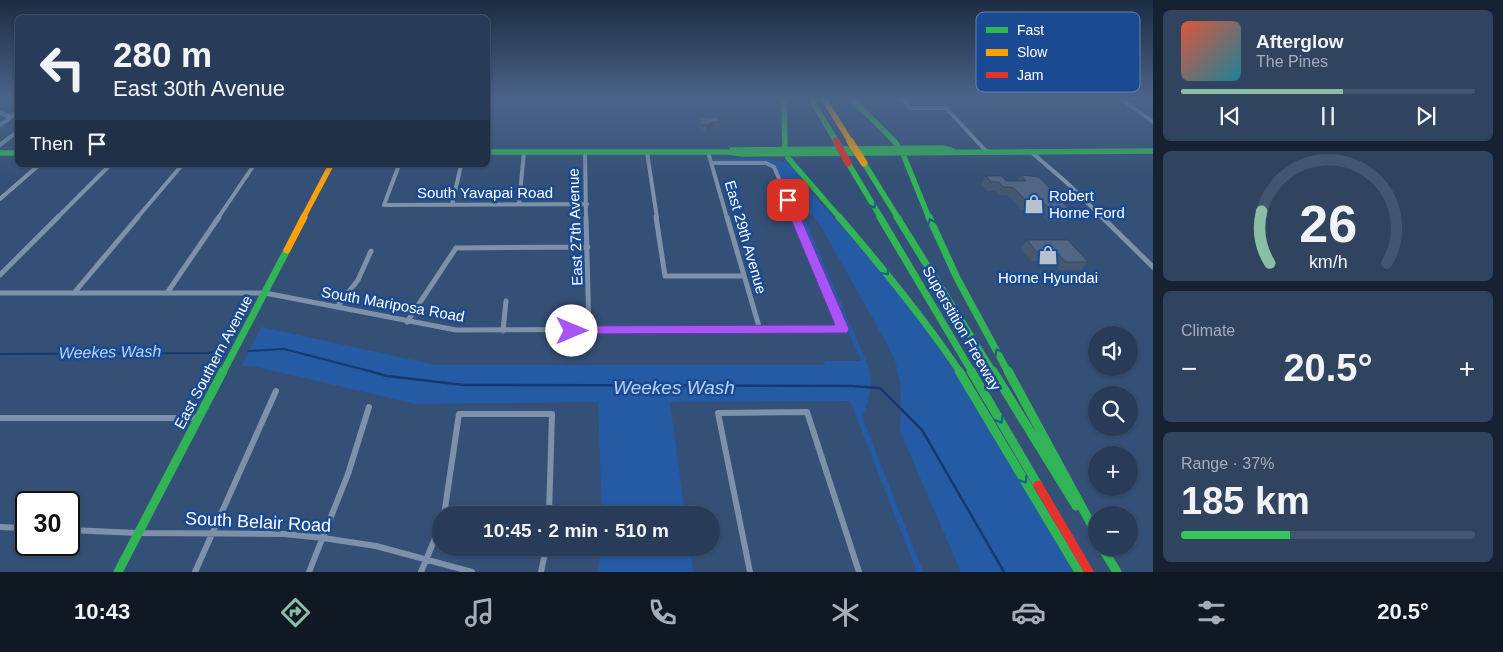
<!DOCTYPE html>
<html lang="en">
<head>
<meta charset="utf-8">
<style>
  body { margin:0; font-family:Helvetica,sans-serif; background:#30435f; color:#f1f3f6; height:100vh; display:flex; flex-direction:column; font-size:19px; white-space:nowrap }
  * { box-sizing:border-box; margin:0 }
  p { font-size:16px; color:#a5adba }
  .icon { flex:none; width:28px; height:28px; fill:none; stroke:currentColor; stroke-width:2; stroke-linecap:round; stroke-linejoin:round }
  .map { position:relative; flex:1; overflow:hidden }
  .details { display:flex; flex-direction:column; gap:10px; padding:10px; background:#162131; width:350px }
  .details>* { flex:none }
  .top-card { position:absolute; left:15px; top:15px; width:475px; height:152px; border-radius:8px; box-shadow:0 1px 4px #0004,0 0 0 1px #44566f; background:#283c59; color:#f1f3f6; overflow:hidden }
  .tools { position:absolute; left:1088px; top:326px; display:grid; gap:10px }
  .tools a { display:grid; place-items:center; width:50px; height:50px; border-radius:50%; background:#283c59; box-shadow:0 1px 4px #0004,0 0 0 1px #44566f; font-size:25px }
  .speed { position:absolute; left:15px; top:491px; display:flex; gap:10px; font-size:25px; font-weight:700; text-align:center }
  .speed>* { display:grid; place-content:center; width:65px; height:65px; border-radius:50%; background:#283c59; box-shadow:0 1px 4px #0004,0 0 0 1px #44566f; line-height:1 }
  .speed .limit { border:2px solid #111; border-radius:8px; background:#fff; color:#111 }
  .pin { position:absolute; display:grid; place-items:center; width:42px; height:42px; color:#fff; margin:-21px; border-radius:10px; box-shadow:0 2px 8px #0006 }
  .me { position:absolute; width:55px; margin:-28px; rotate:90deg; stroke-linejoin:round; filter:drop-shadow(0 0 4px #0008) }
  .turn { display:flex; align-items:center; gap:18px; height:105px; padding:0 15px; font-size:22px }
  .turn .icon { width:65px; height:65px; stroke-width:2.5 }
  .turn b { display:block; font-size:35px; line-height:42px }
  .then { display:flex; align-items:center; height:48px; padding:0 15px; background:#0003; gap:10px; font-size:19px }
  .big { font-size:38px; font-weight:600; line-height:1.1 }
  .details .card { flex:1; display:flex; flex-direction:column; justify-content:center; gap:8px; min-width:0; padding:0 18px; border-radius:8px; background:#30435f }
  .details .dial { align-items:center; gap:0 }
  .dial svg { height:130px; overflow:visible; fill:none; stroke:#44566f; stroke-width:7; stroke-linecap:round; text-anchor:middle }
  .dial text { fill:#f1f3f6; stroke:none }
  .song { display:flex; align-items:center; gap:15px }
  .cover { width:60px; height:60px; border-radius:8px; background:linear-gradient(135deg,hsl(10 70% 55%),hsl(190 70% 35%)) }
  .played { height:5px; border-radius:2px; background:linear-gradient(90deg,#8abfa5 55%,#44566f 55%) }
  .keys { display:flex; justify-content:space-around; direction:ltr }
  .heat { display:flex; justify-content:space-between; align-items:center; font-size:28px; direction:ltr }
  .charge { height:8px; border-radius:4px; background:linear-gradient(90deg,#34c759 37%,#44566f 0) }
  .trip { position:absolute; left:432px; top:506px; width:288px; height:50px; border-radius:25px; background:#283c59; box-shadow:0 1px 4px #0004,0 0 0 1px #44566f; font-weight:600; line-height:50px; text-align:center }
  .dock { display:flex; height:80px; justify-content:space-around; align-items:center; background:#101824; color:#a5adba }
  .dock .icon { width:35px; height:35px }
  .dock .active { color:#8abfa5 }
  .dock b { font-size:22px; color:#f1f3f6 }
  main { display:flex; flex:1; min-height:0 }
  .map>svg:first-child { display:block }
  .green { fill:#255ba5 }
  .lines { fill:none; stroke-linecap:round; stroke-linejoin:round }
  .stream-far1 { stroke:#153971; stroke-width:2 }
  .stream { stroke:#153971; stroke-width:2.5 }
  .street-far2 { stroke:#7e91aa; stroke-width:4 }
  .street-far1 { stroke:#7e91aa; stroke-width:5 }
  .street { stroke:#7e91aa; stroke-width:6 }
  .fast-far2 { stroke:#30b455; stroke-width:5.5 }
  .fast-far1 { stroke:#30b455; stroke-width:7 }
  .fast { stroke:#30b455; stroke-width:9 }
  .slow-far1 { stroke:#ff9f0a; stroke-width:5.5 }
  .slow { stroke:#ff9f0a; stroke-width:7 }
  .jam { stroke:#e5322d; stroke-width:9 }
  .slow-bridge { stroke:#ff9f0a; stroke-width:7 }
  .jam-bridge { stroke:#e5322d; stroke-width:7 }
  .wall { fill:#455872 }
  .shaded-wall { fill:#38475c }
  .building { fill:#506684; stroke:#38475c }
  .oneway { stroke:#1d5b89 }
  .route { fill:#a855f7; stroke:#6d37a1 }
  .labels { text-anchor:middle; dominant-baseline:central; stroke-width:5; stroke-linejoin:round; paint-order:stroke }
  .street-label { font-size:15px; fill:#fff; stroke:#1a4b92 }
  .poi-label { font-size:15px; fill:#fff; stroke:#1a4b92; text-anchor:start }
  .water-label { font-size:16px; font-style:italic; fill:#b7d2f6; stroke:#1a4b92 }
  .near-street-label { font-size:18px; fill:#fff; stroke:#1a4b92 }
  .near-water-label { font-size:19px; font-style:italic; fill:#b7d2f6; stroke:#1a4b92 }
  .key { fill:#1a4b92; stroke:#5f81b3; stroke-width:1 }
  .key-label { font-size:14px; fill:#fff }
</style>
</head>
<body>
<main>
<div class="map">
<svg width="1153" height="572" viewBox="0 0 1153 572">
  <rect width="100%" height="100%" fill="#355077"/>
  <!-- green -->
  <path class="green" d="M712 159C730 159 774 156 788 164 797 168 800 178 805 186 846 232 889 277 925 328 980 405 1025 491 1073 572H961L900 431 901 389 896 363 886 342 819 223 809 212 807 211 803 215 867 363C874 385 870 396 862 417L923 572H917L850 401 670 402 685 515H602L598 402 416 404 253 366H242L261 327 436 365H825L824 361H861L776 166 767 161H717Z
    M601 548H690L693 572H598Z"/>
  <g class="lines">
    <!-- stream-far1 -->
    <path class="stream-far1" d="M248 351 284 349 373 372
      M0 354 208 353 221 351"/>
    <!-- stream -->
    <path class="stream" d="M369 371 387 376 464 385 852 386 880 388 922 430 1004 572"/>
    <!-- street-far2 -->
    <path class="street-far2" d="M902 99 910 108H946L986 151
      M1121 99 1153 122
      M0 113 11 117
      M0 125 18 112
      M0 145 18 131
      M1030 151 1066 182 1103 218
      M585 152 586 218
      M647 152 657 218
      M708 152 727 218
      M711 163H766L774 167 796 218
      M399 165 384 205 587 204
      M0 199 39 165
      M519 204 524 152
      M452 205 461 165
      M57 218 110 165
      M137 218 182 165
      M218 218 254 165"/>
    <!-- street-far1 -->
    <path class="street-far1" d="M586 217 589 331
      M656 217 665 276H744
      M727 217 760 330
      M1102 217 1153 267
      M0 275 58 217
      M0 293H265L456 330 843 329 795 217
      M74 293 138 217
      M167 293 219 217
      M337 307 358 280 371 251
      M407 322 456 248 588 247
      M503 331 506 301"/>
    <!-- street -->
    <path class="street" d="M0 418H199
      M444 515 459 414H552L549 515
      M0 527 26 528
      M69 530 138 533 284 534 323 538 376 546 472 572
      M195 572 276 391
      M309 572 348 474 369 407
      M421 572 441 524
      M541 572 546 548
      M750 572 718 413 807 412 859 572"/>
    <!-- fast-far2 -->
    <path class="fast-far2" d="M784 99 785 148 788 158 840 218
      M811 99 836 141
      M852 99 895 142 903 154 929 218
      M732 150 943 148 953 151
      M488 152H727L744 154 1153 151
      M0 153H18
      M848 163 881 218
      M864 163 898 218"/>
    <!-- fast-far1 -->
    <path class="fast-far1" d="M839 217C882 267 923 317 960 372
      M880 217 972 372
      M897 217 993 372
      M929 217 957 278 1008 372
      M223 372 287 250"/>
    <!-- fast -->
    <path class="fast" d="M959 371 1079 572
      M971 371 1038 485
      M993 371 1076 506
      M1008 371 1096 533
      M1102 548 1117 572
      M118 572 223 371"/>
    <!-- slow-far1 -->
    <path class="slow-far1" d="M824 99 850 141
      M303 218 331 165"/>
    <!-- slow -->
    <path class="slow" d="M287 250 304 217"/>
    <!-- jam -->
    <path class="jam" d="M1038 485 1089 572"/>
    <!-- slow-bridge -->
    <path class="slow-bridge" d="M850 141 864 163"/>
    <!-- jam-bridge -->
    <path class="jam-bridge" d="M836 141 848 163"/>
  </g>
  <!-- wall -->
  <path class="wall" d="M698 117 720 122 719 127H713L706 131H700L698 123Z
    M1021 175 1073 213 1067 221H1047L1038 211 1022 210 1011 198 1006 195H998L995 191H987L981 184 986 176 1006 181H1017Z
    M1027 240 1088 262 1081 270H1059L1052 261H1031L1021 249Z"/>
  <!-- shaded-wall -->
  <path class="shaded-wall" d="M713 122V127L706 131 707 125Z"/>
  <!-- building -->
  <path class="building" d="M698 117H718L720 122H713L707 125H701Z
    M1021 175 1039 177 1073 213H1053L1043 202H1027L1016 190 1011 187H1003L999 182H991L986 176H1002L1006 181H1026Z
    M1027 240H1068L1088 262H1065L1057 252H1037Z"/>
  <!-- one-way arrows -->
  <defs><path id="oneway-chevron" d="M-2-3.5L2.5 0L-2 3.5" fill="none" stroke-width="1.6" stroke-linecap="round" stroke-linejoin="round" transform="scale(1.25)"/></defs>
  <g class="oneway">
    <use href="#oneway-chevron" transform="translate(873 205) rotate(60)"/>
    <use href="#oneway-chevron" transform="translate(931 222) rotate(-111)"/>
    <use href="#oneway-chevron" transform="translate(886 272) rotate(50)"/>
    <use href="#oneway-chevron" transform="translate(998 352) rotate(-119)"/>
    <use href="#oneway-chevron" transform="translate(1000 420) rotate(60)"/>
    <use href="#oneway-chevron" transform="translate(1024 480) rotate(59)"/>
  </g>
  <!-- sky -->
  <linearGradient id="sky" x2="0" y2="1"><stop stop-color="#1d2c41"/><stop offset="0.55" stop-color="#4b648a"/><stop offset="1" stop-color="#4b648a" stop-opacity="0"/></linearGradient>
  <rect width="1153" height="179" fill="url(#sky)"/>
  <!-- route -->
  <path class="route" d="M788 197 793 200 849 329 847 333 568 334 566 331 568 328 572 326 835 325 783 200Z"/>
  <!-- icons -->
  <defs>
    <symbol id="shop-bare" viewBox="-9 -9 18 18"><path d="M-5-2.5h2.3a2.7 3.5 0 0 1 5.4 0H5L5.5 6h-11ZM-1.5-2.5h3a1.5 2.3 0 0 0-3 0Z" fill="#b8c2cf" stroke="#1a4b92" stroke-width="2.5" paint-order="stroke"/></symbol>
  </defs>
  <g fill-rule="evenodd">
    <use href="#shop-bare" x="1020" y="190" width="28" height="28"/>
    <use href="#shop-bare" x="1034" y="241" width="28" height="28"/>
  </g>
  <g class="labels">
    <!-- street labels -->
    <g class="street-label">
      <text x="485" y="192">South Yavapai Road</text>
      <text transform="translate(575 227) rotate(-92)">East 27th Avenue</text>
      <text transform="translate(746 237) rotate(74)">East 29th Avenue</text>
      <text transform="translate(393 304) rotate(10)">South Mariposa Road</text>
      <text transform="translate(962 328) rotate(60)">Superstition Freeway</text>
      <text transform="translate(213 362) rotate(-62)">East Southern Avenue</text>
    </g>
    <!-- poi labels -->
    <g class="poi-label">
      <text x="1049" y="195">Robert<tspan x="1049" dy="17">Horne Ford</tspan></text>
      <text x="1048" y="277" text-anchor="middle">Horne Hyundai</text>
    </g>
    <!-- water labels -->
    <g class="water-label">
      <text transform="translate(110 352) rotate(-1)">Weekes Wash</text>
    </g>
    <!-- near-street labels -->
    <g class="near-street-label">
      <text transform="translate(258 522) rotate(3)">South Belair Road</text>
    </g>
    <!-- near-water labels -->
    <g class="near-water-label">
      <text x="674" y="387">Weekes Wash</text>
    </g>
  </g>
  <!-- legend -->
  <rect x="976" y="12" width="164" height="80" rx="8" class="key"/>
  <rect x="986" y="27" width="22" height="6" fill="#30b455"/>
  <rect x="986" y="49" width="22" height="7" fill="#ff9f0a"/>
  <rect x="986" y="72" width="22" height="6" fill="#e5322d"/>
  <g class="key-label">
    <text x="1017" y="35">Fast</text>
    <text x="1017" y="57">Slow</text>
    <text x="1017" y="80">Jam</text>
  </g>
</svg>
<div class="tools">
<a><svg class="icon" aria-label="sound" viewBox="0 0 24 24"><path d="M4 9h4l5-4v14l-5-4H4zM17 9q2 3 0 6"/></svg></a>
<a><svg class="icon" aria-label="search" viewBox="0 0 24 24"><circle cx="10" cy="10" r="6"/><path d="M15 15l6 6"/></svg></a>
<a>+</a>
<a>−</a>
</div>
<div class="speed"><div class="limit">30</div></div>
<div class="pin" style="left:788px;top:200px;background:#d93025"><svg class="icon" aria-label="arrive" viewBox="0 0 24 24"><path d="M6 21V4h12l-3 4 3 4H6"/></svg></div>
<svg class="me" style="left:572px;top:331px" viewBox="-20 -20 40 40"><circle r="19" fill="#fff"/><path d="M0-13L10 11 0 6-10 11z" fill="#a855f7"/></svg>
<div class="trip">10:45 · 2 min · 510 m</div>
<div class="top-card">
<div class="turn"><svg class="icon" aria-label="left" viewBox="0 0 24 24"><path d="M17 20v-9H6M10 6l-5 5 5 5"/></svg><div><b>280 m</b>East 30th Avenue</div></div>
<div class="then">Then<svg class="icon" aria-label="arrive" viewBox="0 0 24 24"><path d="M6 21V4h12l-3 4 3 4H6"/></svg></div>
</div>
</div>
<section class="details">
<div class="card">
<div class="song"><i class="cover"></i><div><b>Afterglow</b><p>The Pines</p></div></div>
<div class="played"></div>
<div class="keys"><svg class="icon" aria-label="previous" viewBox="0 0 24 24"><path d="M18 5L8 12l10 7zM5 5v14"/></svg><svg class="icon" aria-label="pause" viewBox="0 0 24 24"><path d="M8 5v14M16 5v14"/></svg><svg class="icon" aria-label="next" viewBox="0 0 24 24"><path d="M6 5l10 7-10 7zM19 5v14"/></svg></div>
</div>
<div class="card dial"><svg viewBox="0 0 100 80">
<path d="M14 69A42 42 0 1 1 86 69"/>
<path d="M14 69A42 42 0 0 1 9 37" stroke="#8abfa5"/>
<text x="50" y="56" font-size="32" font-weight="700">26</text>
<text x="50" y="72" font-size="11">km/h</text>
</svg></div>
<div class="card"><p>Climate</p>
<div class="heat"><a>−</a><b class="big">20.5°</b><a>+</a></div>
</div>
<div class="card"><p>Range · 37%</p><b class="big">185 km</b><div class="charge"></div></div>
</section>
</main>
<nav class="dock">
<b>10:43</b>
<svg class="icon active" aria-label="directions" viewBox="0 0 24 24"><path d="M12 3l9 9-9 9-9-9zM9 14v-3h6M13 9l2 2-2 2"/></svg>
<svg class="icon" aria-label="music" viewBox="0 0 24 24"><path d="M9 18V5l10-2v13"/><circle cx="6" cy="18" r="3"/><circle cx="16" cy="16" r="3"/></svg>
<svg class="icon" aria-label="phone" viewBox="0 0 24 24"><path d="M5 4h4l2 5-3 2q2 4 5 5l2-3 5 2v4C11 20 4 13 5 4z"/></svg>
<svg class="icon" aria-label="climate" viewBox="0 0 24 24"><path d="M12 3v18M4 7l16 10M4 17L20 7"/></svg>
<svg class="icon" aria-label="car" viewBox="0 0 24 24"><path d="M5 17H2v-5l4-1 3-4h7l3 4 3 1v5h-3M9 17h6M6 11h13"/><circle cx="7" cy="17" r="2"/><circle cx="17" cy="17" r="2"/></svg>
<svg class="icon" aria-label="filters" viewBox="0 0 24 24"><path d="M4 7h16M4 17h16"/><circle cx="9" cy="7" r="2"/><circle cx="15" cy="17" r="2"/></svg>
<b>20.5°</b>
</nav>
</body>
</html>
